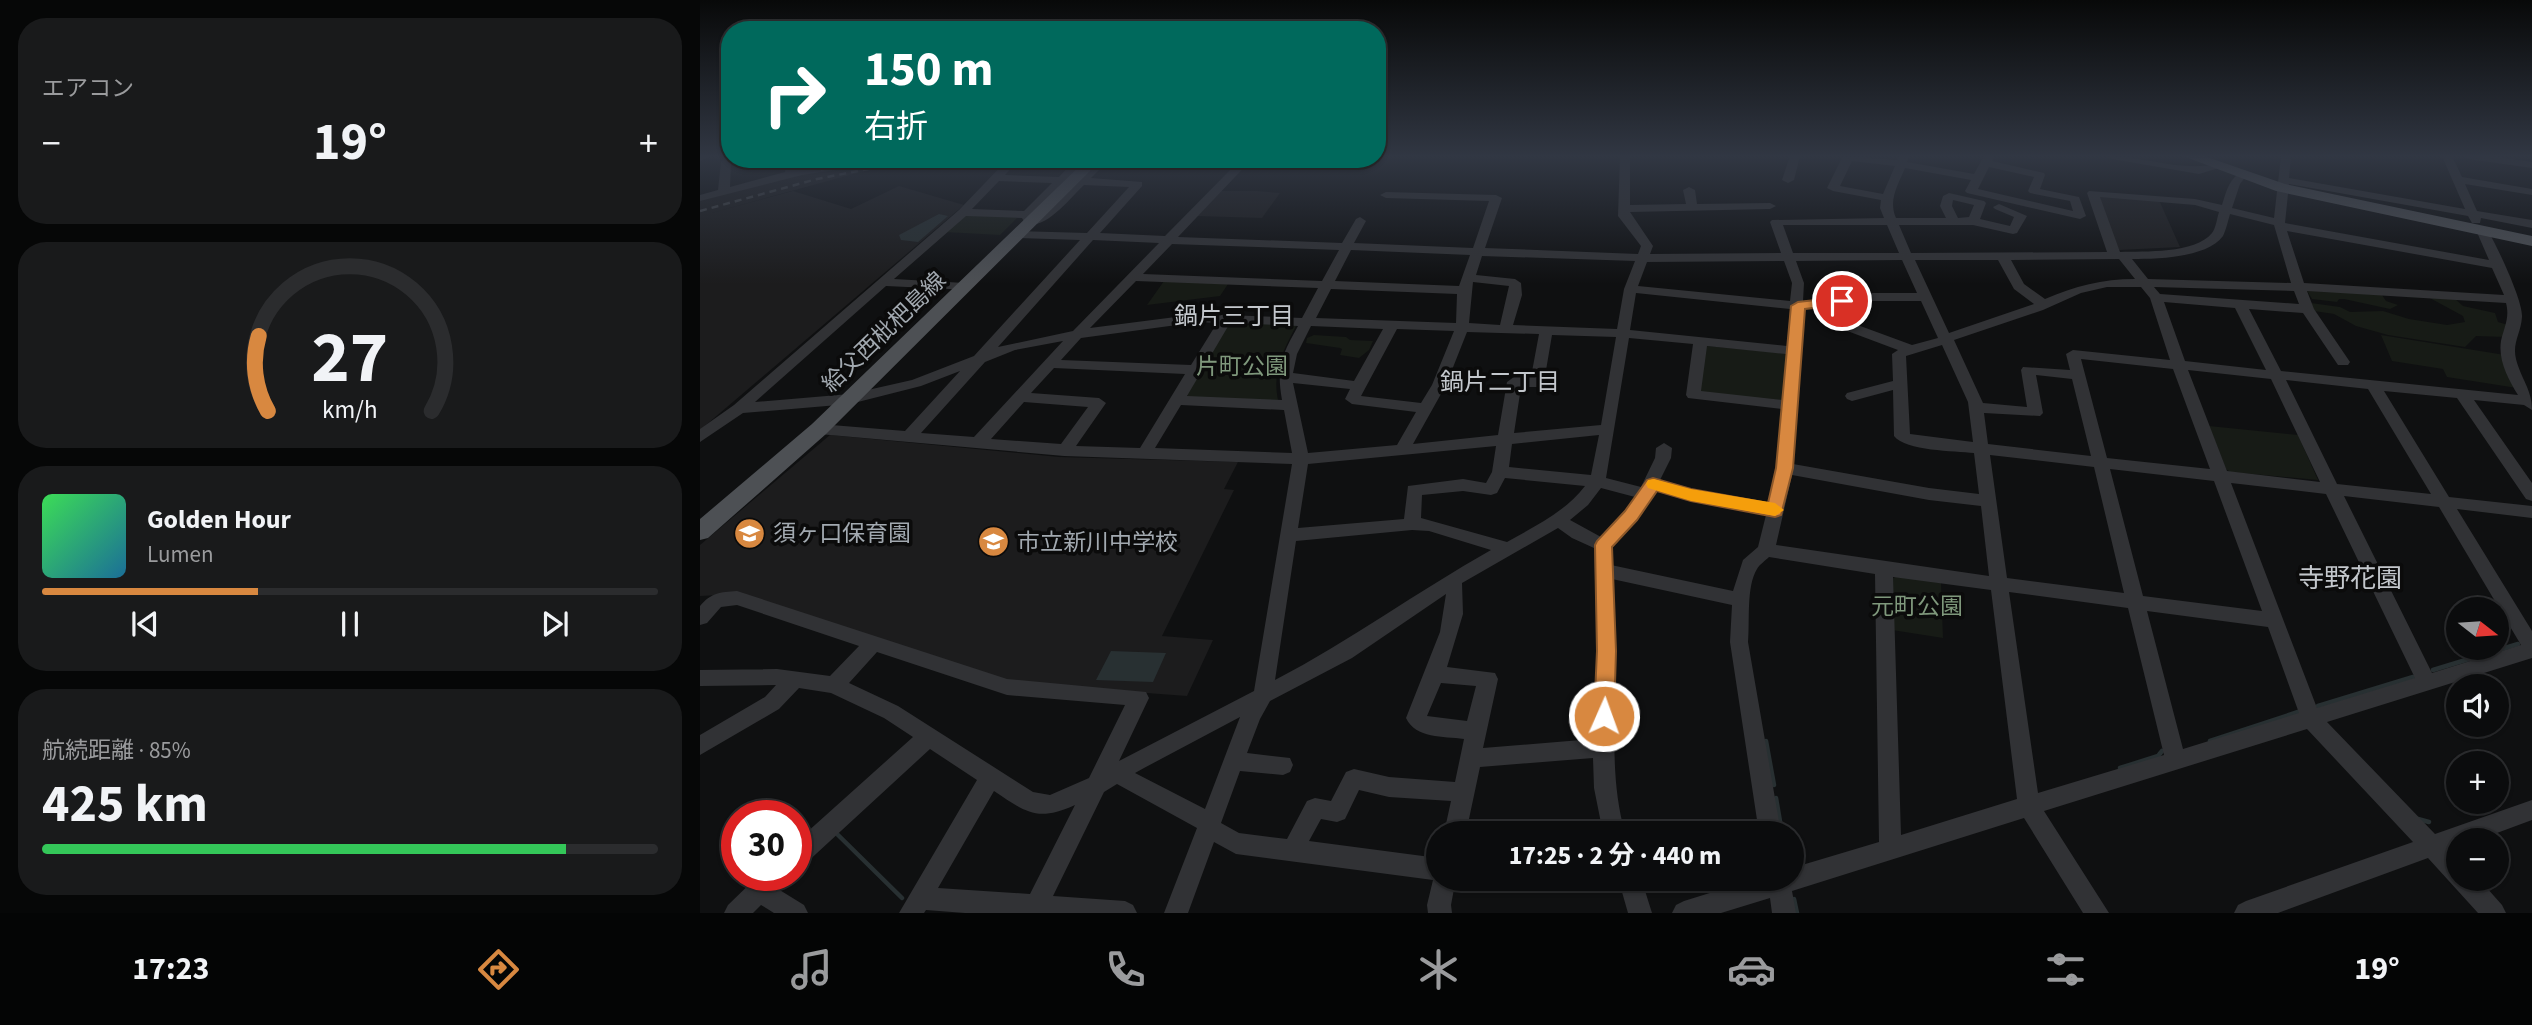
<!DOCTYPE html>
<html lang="ja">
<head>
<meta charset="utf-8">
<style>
  body { margin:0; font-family:"Source Sans 3","Noto Sans JP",sans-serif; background:#191a1b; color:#f1f3f6; height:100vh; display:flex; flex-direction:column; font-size:26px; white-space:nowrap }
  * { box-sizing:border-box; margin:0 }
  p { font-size:23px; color:#9a9b9d }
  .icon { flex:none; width:38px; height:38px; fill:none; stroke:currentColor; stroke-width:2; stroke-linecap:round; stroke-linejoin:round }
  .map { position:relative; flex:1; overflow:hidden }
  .sheet { display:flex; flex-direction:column; gap:18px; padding:18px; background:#060707; width:700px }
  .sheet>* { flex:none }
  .banner { position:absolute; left:21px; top:21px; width:665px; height:147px; border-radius:28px; box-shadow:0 2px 5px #0004,0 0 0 2px #2b2c2e; background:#00695c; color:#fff; overflow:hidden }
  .needle { width:46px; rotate:107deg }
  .controls { position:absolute; left:1746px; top:597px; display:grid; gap:14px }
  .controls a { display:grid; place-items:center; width:63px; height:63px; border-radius:50%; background:#0b0c0d; box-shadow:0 2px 5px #0004,0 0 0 2px #2b2c2e; font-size:35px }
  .speed { position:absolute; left:21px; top:800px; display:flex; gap:14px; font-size:35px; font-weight:700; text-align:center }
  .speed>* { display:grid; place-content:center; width:91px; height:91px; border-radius:50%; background:#0b0c0d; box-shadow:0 2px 5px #0004,0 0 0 2px #2b2c2e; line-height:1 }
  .speed .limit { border:10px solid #d22; background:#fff; color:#111 }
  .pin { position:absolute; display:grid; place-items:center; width:60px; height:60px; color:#fff; margin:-30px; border:4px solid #fff; border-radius:50%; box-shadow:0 2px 7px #0007 }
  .me { position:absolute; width:77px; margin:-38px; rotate:2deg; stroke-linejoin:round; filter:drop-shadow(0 0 5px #0008) }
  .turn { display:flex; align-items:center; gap:24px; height:147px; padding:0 28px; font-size:32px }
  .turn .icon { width:91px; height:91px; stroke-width:2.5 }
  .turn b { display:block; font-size:49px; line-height:60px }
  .big { font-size:52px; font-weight:700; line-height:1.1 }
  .sheet .widget { flex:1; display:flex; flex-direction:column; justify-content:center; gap:10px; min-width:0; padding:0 24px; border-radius:28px; background:#191a1b }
  .sheet .dial { align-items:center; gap:0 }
  .dial svg { height:182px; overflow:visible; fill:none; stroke:#2b2c2e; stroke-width:7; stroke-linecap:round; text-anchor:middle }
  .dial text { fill:#f1f3f6; stroke:none }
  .song { display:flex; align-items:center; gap:21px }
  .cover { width:84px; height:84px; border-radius:10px; background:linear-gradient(135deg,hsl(130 70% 55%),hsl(200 70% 35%)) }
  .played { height:7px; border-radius:4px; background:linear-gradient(90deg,#d88840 35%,#2b2c2e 35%) }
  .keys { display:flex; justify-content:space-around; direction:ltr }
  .heat { display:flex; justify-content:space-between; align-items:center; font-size:38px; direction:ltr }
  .charge { height:10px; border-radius:5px; background:linear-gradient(90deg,#34c759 85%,#2b2c2e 0) }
  .trip { position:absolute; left:726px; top:821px; width:378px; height:70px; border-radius:35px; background:#0b0c0d; box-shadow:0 2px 5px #0004,0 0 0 2px #2b2c2e; font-weight:700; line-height:70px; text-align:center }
  .tab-bar { display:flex; height:112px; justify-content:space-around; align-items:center; background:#040505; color:#9a9b9d }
  .tab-bar .icon { width:49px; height:49px }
  .tab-bar .current { color:#d88840 }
  .tab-bar b { font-size:32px; color:#f1f3f6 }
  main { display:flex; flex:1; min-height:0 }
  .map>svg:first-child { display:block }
  .built { fill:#1c1c1d }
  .green { fill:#171b16 }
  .water { fill:#283032 }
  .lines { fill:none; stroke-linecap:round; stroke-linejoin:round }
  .stream { stroke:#283032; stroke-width:4.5 }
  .minor { fill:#313235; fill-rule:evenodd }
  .major { fill:#4d5054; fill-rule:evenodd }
  .rail { stroke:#44474a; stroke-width:2.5; stroke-dasharray:7 5; stroke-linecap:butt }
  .route { fill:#d88840; stroke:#8c582a; stroke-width:2 }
  .slow { fill:#f59e0b }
  .labels { text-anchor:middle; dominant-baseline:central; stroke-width:7; stroke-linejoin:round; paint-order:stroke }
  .street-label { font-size:23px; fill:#a2a9b0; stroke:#0b0b0b }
  .park-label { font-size:23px; fill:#7f987c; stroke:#0b0b0b }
  .poi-label { font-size:23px; fill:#a2a9b0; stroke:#0b0b0b; text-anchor:start }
  .neighbourhood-label { font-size:24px; fill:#c3c7cc; stroke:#0b0b0b }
  .quarter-label { font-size:26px; fill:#c3c7cc; stroke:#0b0b0b }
</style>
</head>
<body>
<main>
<section class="sheet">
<div class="widget"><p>エアコン</p>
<div class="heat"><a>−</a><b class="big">19°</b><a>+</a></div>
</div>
<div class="widget dial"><svg viewBox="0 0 100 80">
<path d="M14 69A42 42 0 1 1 86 69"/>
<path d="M14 69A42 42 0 0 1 10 36" stroke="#d88840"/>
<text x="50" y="56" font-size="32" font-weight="700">27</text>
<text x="50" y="72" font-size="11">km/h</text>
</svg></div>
<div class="widget">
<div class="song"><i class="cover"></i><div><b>Golden Hour</b><p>Lumen</p></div></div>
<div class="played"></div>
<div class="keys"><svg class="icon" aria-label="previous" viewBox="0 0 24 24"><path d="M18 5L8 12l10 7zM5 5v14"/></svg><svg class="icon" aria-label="pause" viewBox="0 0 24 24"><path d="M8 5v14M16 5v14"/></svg><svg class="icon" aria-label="next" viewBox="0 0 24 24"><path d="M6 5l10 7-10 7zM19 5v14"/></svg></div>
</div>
<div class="widget"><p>航続距離 · 85%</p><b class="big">425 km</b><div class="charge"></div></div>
</section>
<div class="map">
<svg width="1832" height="913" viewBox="0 0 1832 913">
  <rect width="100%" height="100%" fill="#0f1011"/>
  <!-- built -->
  <path class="built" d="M193 159H230L179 167 4 215 93 191 151 209 199 186 264 205 0 430V199L115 168H141Z
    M519 191H557L580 193 562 218 497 216Z
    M1395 194 1459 200 1480 247 1419 250Z
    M130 435 359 457 538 462 524 489 534 490 462 636 513 640 487 696 312 683 40 594 0 596V545Z"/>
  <!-- green -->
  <path class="green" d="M263 216H319L300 235 244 232Z
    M464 281 528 284 520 296 447 305Z
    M1606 289 1682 295 1686 301 1698 305 1690 309 1644 299H1639L1637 302 1612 299Z
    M1728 297 1754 298 1763 306 1795 313 1798 322 1808 325 1805 337 1776 336 1765 347 1688 335 1656 326 1634 314 1614 311 1611 303 1640 307 1650 312 1683 311 1709 319 1747 325 1765 322 1763 316Z
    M533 322 594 324 596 326C583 351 572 371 578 400L575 402 489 397 486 394 528 324Z
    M614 335 646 337 650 340 673 341 669 350 659 358 640 355 642 349 640 348 606 343 607 338Z
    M1681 335 1805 355 1817 388 1747 377 1743 369 1692 361Z
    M1007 346 1084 353 1088 356 1084 399 1079 401 999 394 1003 348Z
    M1509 426 1598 435 1618 480 1530 472 1526 469Z
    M1197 576 1241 583 1243 638 1192 630V579Z"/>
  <!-- water -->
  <path class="water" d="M239 214 248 216 218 242 201 240 199 235Z
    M411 651 466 653 453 682 396 680Z"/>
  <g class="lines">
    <!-- stream -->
    <path class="stream" d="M1733 670 1818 644
      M1618 706 1713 677
      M1066 741 1074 785
      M1510 741 1601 711
      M1420 768 1458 756 1462 751
      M1076 798 1082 833
      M1718 819 1729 822
      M136 833 202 898
      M1094 899 1097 913"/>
    <!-- minor -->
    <path class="minor" d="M0 156H12L0 161Z
      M26 156 34 159 31 163 30 187 85 172 86 166 96 159H109L95 170 165 159H192L175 164 102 175 0 201V195L18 190 21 162Z
      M920 156H930V205L986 204 983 190 989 187 995 190 997 204 1070 203 1076 206 1070 209 930 212 953 246 950 254 1081 253 1070 222 1072 220 1184 218 1180 208 1181 200 1133 191 1127 188 1143 156 1197 160 1199 156H1209L1207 162 1274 174 1284 156H1294L1292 161 1344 173 1345 175 1340 189 1379 197 1386 216 1380 219 1267 193 1265 191 1271 180 1205 168C1198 185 1188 200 1196 218H1246L1240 206 1243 196 1249 193 1284 201 1286 203 1280 219 1310 226 1314 217 1295 209 1293 207 1299 204 1327 216 1317 233 1313 234 1273 225H1199L1211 253 1407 252 1387 193 1389 191 1495 199 1522 205C1526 193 1529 178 1541 173L1546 176 1540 184 1532 208 1574 218 1581 156H1591L1589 178 1765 209 1742 156H1752L1762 177 1832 189V195L1765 184 1777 211 1832 220V228L1781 218 1780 223H1772L1768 216 1589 184 1585 223 1789 260 1776 230 1782 226 1786 227C1796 244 1823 300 1822 317 1821 333 1812 343 1816 359 1821 379 1832 389 1832 410L1824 405 1774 400 1832 483V501L1826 499 1757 398 1684 391 1749 497 1832 506V518L1757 509 1832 631V658L1627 722 1735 834 1832 800V820L1778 840H1759V847L1751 850 1759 858V878H1778L1802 905 1806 913H1778L1728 858 1578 913H1534L1538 905 1546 901 1713 842 1607 729 1344 811 1409 913H1383L1324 818 1092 891 1096 913H1072L1070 898 1021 913H972L976 905 984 901 1058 878H1092V868L1179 842 1175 574 1069 557C1066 560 1059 565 1057 569 1046 587 1050 621 1048 642L1081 833H1059L1030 642 1032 605 912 579C914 610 917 640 916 671 915 727 910 779 925 833H903L894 788 893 758 780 767 766 833H744L751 801 689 797 659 790 645 819 637 822 621 819 609 841 738 858V878H756L751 905 752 913H728L727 905 733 880 536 854 514 842 488 913H464L497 828 417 784 404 792 353 896 425 901 433 905 437 913H265L226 910 224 913H199L277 780 230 749 104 865 96 868V842L213 737 184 718 131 693 99 688 79 709 0 755V735L65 697 76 685 0 686V670L77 669 130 676 159 646 37 605 21 607 7 623 0 625V606C11 593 20 592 37 591L307 679 446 692 449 698 419 761 554 691 592 464 364 456 119 434 111 429 119 424 205 431 260 371 221 386 150 404 43 413 0 442V429L34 405 259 210 308 159H319L305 175 359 177 376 159H387L333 216 344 211 399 159H410L391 178 442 182V186L400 233 465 236 541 159H552L478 237 642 243 656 219 660 217 666 221 654 243 773 248 789 201 686 198 680 195 686 192 796 195 802 198 785 248 938 254 941 246 918 216ZM1152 161 1195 166 1183 194 1140 186ZM1289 167 1334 177 1328 191 1330 193 1370 201 1373 211 1278 189ZM299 181 352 183 324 211 272 209ZM384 185 429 187 387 233 315 231V237L319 238 380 240 274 356 212 380 150 394 55 402 186 286 270 290V284L265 283 194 279 266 216 322 218 326 225C348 228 370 198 384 185ZM1400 197 1495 205 1519 212C1517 218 1516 228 1512 233 1495 254 1444 251 1420 252ZM1253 200 1274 205 1269 217 1258 218 1252 206ZM1530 214 1574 225 1591 283 1448 279 1432 259C1456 259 1507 258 1523 236 1526 230 1528 221 1530 214ZM1083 225H1187L1199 253H1093ZM1587 231 1792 268 1804 295 1604 283ZM393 240 459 243 373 331 298 347ZM472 244 639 250 622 281 443 274ZM651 250 770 255 759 286 635 281ZM782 256 935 261 924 289 917 329 813 325 822 295 821 283 815 279 776 275ZM1419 259 1435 279C1402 279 1375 286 1345 299L1324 284 1311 260ZM1202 260 1217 293H1166L1103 301 1104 283 1096 261ZM1215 260H1298L1314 289 1334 304 1249 333ZM1084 261 1092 283 1090 301 938 286 947 262ZM436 281 618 288 602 318 499 314 390 328ZM773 282 809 286 800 325 769 323ZM1407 287H1441L1450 298 1470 360 1373 350 1366 354 1370 370 1323 367 1321 370 1327 407 1283 403 1254 340 1343 310 1381 293ZM1454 287 1594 291 1599 304 1460 294ZM631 289 757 294 756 323 616 318ZM1607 291 1806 303C1810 318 1804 327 1801 341 1798 360 1808 379 1818 395L1581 371 1549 309 1603 313 1638 365H1648L1650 362 1614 309ZM936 293 1090 309 1087 346 930 330ZM1166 301H1221L1238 338 1212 345 1144 320 1128 306ZM1464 302 1535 308 1566 370 1485 361ZM1114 308 1134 326 1198 350 1192 354 1193 381 1147 393 1145 396 1147 399 1152 401 1193 390 1194 436C1206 451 1254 451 1274 453L1279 494 1229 488 1093 464 1103 309ZM499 322 517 323 491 365 361 360 381 338ZM530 323 598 326C582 355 576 366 582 400L487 396ZM611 326 683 329 654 381 593 373 597 354ZM697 329 754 331 732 385 721 403 661 396ZM767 332 839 334 831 377H814L807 382 798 435 713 444 746 385ZM852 335 916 337 901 425 814 433 821 387H837L844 382ZM929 338 993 344 986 395 988 398 1082 409 1077 468 1069 504 991 489 960 480 971 458 972 448 964 443 956 448 955 458 941 487 906 478ZM363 341 274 437 221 433 285 362 315 350ZM1242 345 1268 402 1273 442 1210 434 1206 356ZM1007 346 1086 354 1083 400 1001 391ZM1381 359 1473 369 1510 469 1407 458ZM354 368 485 374 440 448 376 446 406 403 399 398 331 393ZM1488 370 1571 379 1620 482 1527 471ZM1336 375 1372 379 1391 456 1288 444 1284 413 1340 416 1343 413ZM1586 380 1668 389 1731 494 1637 484ZM593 383 650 389 645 399 652 404 716 412 697 445 608 453ZM324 402 388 407 361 444 291 439ZM481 405 584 410 592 453 455 448ZM899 435 891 475 809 467 812 444ZM796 446 792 472 786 483 763 479 708 486 704 519 598 528 608 464ZM1290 455 1394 467 1424 593 1307 578ZM1410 469 1514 481 1562 611 1443 596ZM1092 475 1229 500 1281 506 1289 576 1076 545ZM805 478 885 486C865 512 835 526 807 542L721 518 722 495 763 491 791 495 797 493ZM1531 483 1626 494 1715 678 1617 708ZM901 488 935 497 925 512 901 537 870 520 888 505ZM956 491 991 501 1066 515 1058 547 1043 560 1033 591 911 565 912 547 937 520ZM1644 496 1739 507 1821 645 1732 673ZM858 528 872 538 894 548 897 651 893 739 783 748 798 679 795 673 747 667 763 614 762 583ZM712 530 729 531 791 550C718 591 650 641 575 680L596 541ZM1193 577 1291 590 1317 799 1201 835ZM1309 592 1428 608 1464 755 1338 793ZM746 594 740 632 706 718C716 739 743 736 764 739L755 782 689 777 654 769 646 772 631 801 615 798 607 801 587 839 539 833 521 823 540 771 583 775 590 772 593 765 590 758 547 753 560 719 570 701 652 658ZM1447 611 1568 627 1599 713 1483 749ZM177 652 307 695 425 705 389 778 350 795 333 792 198 706 149 683ZM741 683 776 686 767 721 727 716ZM540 717 505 809 435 773 444 768ZM294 791C327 813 337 822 375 805L330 894 238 888Z
      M1090 156H1100L1094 180 1088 183 1082 180Z
      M1407 156C1443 156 1481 172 1517 164L1522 167 1499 174 1412 159Z
      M1763 156H1792L1832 162V168L1768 159Z
      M59 875H87L78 889 104 905 108 913H74L61 905 53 913H24L28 905Z
      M918 878H941L952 913H928Z"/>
    <!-- major -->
    <path class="major" d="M1483 156H1504L1585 184 1832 236V246L1576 191Z
      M387 159H402L126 434 8 538 0 540V519L112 424Z"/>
    <!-- rail -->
    <path class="rail" d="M121 170 150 159
      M0 211 117 179 219 159"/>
  </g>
  <!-- sky -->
  <linearGradient id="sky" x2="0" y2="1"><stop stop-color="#080909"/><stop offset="0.55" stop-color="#313743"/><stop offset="1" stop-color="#313743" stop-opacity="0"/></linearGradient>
  <rect width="1832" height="284" fill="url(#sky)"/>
  <!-- route -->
  <path class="route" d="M1142 297 1147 298V304L1105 309 1093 468 1081 515 1075 517 991 501 957 491 937 520 912 547 916 651 914 716 911 723 904 725 897 723 894 716 897 651 895 545 897 541 925 511 947 480 953 478 991 489 1068 503 1076 468 1091 306 1098 302Z"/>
  <!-- slow -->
  <path class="slow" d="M954 479 991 489 1075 503 1084 510 1075 516 991 501 948 488 946 484 948 480Z"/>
  <!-- icons -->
  <defs>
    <symbol id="school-disc" viewBox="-11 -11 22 22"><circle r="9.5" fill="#d88840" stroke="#0b0b0b"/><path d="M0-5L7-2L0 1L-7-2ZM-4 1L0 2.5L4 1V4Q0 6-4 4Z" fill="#fff"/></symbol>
  </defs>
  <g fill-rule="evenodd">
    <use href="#school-disc" x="32" y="516" width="35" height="35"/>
    <use href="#school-disc" x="276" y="524" width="35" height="35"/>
  </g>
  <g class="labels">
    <!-- street labels -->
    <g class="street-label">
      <text transform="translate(184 332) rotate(-44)">給父西枇杷島線</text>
    </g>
    <!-- park labels -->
    <g class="park-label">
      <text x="542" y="366">片町公園</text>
      <text x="1217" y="606">元町公園</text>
    </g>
    <!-- poi labels -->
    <g class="poi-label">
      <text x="73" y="533">須ヶ口保育園</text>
      <text x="317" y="542">市立新川中学校</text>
    </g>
    <!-- neighbourhood labels -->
    <g class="neighbourhood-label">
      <text x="534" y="316">鍋片三丁目</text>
      <text x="800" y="382">鍋片二丁目</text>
    </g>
    <!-- quarter labels -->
    <g class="quarter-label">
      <text x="1650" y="578">寺野花園</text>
    </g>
  </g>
</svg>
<div class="controls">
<a><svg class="needle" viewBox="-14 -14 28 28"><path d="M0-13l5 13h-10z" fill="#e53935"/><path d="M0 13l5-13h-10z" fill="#9a9b9d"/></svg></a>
<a><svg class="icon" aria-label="sound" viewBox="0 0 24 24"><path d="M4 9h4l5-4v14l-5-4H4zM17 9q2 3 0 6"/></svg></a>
<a>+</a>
<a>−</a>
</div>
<div class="speed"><div class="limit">30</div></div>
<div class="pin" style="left:1142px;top:301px;background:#d93025"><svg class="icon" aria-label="arrive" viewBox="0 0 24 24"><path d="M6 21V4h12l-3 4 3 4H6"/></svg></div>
<svg class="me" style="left:904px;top:716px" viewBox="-20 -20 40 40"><circle r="17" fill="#d88840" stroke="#fff" stroke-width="3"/><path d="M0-11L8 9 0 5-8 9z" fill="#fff"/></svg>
<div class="trip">17:25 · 2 分 · 440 m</div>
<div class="banner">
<div class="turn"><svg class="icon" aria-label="right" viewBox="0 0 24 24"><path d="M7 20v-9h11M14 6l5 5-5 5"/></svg><div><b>150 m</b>右折</div></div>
</div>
</div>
</main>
<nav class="tab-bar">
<b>17:23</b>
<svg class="icon current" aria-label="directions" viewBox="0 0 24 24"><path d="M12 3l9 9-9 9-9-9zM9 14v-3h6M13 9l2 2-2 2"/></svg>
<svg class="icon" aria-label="music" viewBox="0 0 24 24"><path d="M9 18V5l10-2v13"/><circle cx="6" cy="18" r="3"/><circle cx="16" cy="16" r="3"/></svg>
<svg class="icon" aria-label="phone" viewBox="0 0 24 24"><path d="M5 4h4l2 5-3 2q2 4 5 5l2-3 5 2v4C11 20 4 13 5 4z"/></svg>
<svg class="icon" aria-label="climate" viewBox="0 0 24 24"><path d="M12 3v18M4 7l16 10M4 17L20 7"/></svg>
<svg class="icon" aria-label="car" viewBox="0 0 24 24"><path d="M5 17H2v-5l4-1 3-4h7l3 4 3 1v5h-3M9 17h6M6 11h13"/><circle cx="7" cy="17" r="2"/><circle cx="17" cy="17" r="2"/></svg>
<svg class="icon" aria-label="filters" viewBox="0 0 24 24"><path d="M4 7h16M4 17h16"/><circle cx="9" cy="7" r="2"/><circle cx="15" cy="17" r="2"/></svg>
<b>19°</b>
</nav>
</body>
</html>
